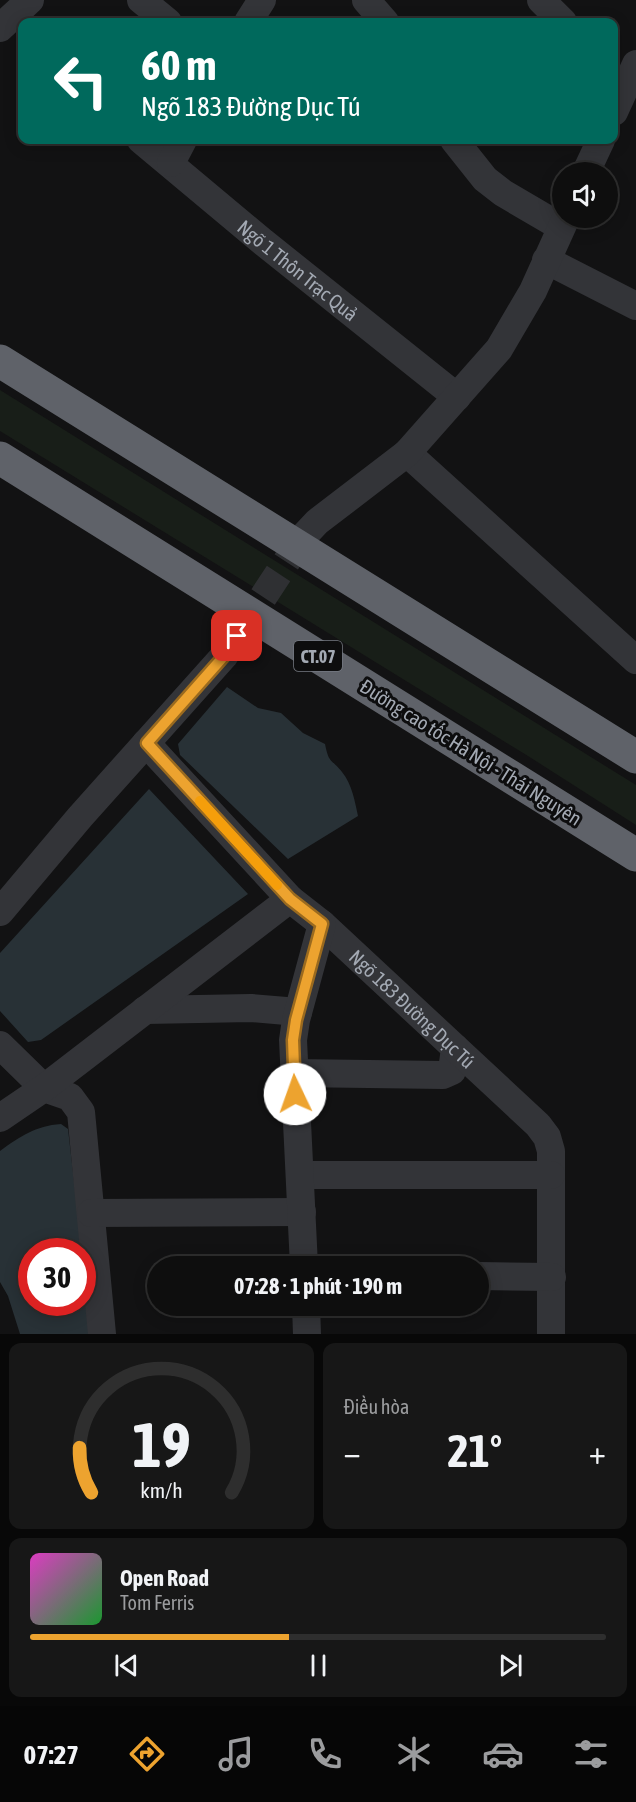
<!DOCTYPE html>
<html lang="vi">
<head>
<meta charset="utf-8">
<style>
  body { margin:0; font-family:"Asap Condensed",sans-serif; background:#171717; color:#f1f3f6; height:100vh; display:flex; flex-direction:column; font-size:22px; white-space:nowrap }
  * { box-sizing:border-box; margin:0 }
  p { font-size:20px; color:#9b9c9e }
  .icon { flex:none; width:33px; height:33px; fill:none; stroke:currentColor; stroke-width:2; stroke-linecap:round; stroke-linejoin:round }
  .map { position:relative; height:1334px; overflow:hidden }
  .drawer { display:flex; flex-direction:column; gap:9px; padding:9px; background:#080808; flex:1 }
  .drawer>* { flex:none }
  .hud { position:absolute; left:18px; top:18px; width:600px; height:126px; border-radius:12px; box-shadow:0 3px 15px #0003,0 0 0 2px #2e2e2e; background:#00695c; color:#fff; overflow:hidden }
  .fabs { position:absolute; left:552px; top:162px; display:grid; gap:12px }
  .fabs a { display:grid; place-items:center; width:66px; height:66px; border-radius:50%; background:#0e0e0e; box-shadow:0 3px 15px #0003,0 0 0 2px #2e2e2e; font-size:30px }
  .speed { position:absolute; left:18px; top:1238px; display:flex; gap:12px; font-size:30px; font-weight:700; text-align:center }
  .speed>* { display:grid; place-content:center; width:78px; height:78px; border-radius:50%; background:#0e0e0e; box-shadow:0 3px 15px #0003,0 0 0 2px #2e2e2e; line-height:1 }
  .speed .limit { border:9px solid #d22; background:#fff; color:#111 }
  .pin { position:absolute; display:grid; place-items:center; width:51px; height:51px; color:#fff; margin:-26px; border-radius:12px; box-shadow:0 3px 9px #0006 }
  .me { position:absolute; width:66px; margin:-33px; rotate:357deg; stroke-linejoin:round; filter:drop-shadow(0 0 4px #0008) }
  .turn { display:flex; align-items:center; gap:21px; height:126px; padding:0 24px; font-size:27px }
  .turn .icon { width:78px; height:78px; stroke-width:2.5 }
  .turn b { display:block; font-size:42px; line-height:51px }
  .big { font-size:45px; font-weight:700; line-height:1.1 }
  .drawer .tile { flex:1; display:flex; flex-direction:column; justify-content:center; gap:9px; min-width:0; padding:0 21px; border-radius:12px; background:#171717 }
  .drawer .dial { align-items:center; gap:0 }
  .dial svg { height:156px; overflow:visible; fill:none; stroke:#2e2e2e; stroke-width:7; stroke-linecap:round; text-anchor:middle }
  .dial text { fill:#f1f3f6; stroke:none }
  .song { display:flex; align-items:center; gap:18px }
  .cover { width:72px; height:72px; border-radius:9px; background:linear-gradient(135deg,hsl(310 70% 55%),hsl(130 70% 35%)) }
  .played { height:6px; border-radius:3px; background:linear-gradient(90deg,#eda32f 45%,#2e2e2e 45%) }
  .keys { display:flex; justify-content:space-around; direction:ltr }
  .heat { display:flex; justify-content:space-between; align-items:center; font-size:33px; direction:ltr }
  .drawer .tiles { flex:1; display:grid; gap:9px; grid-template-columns:1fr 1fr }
  .tile:last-child { grid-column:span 2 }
  .trip { position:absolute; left:147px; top:1256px; width:342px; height:60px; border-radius:30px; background:#0e0e0e; box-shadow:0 3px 15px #0003,0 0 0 2px #2e2e2e; font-weight:700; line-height:60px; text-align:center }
  .tab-bar { display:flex; height:96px; justify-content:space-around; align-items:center; background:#060606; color:#9b9c9e }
  .tab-bar .icon { width:42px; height:42px }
  .tab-bar .active { color:#eda32f }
  .tab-bar b { font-size:27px; color:#f1f3f6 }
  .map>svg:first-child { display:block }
  .green { fill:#181e18 }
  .water { fill:#283136 }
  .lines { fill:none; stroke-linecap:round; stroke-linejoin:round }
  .minor-tunnel { stroke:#2f3033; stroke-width:28; stroke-dasharray:28 14; stroke-linecap:butt }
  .minor { stroke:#333438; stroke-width:28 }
  .highway { stroke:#5f6269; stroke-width:33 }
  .route-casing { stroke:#9a6a1f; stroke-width:15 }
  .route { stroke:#eda32f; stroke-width:10 }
  .slow { stroke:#f59e0b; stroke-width:10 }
  .labels { text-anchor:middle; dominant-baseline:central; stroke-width:6; stroke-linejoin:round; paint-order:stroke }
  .shield { fill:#0d0d0e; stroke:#767a82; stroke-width:1.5 }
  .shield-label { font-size:18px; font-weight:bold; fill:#a3a9b3 }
  .street-label { font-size:20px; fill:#a3a9b3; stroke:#0d0d0e }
</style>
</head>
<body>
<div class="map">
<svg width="636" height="1334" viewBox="0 0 636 1334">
  <rect width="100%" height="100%" fill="#121213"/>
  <!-- green -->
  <path class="green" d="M0 390 636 785V825L528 756 0 431Z"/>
  <!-- water -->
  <path class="water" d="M227 687 258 708 281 713 303 733 325 744C329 764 331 758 342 772 352 784 355 802 358 816L288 859 180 755 178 744Z
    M149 789 248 894 41 1040 28 1042 0 1011V953Z
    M61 1124 68 1129 82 1251H32V1302H82L83 1255 92 1334H20L8 1296 0 1282V1151C21 1136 35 1126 61 1124Z"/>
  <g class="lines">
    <!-- minor-tunnel -->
    <path class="minor-tunnel" d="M240 632 302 538"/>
    <!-- minor -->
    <g class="minor">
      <path d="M141 0 168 22"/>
      <path d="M366 0 385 22"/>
      <path d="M541 0 563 22"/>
      <path d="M248 22 262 0"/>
      <path d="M0 28 30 0"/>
      <path d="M614 112 636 64"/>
      <path id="s1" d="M141 140 263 242 457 397"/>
      <path d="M454 140 485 179 503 193 561 227"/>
      <path d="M171 163 183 140"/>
      <path d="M586 172 601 140"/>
      <path d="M546 260 636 306"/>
      <path d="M407 453 636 660"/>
      <path d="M302 538 317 522 407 453 499 349 533 291 566 218"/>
      <path d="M146 743 290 899"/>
      <path d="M0 912 80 817 224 656 237 636"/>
      <path d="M145 1010 251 1008 298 1012"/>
      <path d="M0 1045 44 1088 70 1097 81 1112 102 1334"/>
      <path d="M294 1073 443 1075 452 1071 455 1048"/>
      <path id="s2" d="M0 1118 44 1088 290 899 322 924 538 1125 547 1137 551 1151V1334"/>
      <path d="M300 1175H551"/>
      <path d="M91 1213 302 1212"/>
      <path d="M304 1266 293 1040 296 1020 322 924"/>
      <path d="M478 1276 552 1277"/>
      <path d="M306 1305 307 1334"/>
    </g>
    <!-- highway -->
    <path class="highway" d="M0 361 636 757
      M0 458 636 855"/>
  </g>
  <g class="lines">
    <defs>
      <path id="route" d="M237 636 224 656 147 743 290 899 322 924 296 1020 293 1040 295 1094"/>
    </defs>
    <!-- route casing -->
    <use href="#route" class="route-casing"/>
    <!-- route -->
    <use href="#route" class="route"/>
    <!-- slow -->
    <path class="slow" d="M200 801 277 885"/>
  </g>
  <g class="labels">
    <!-- shield labels -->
    <rect class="shield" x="294" y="641" width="48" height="30" rx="4.5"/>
    <g class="shield-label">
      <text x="318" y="656">CT.07</text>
    </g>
    <!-- street labels -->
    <g class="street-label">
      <text stroke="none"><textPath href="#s1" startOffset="204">Ngõ 1 Thôn Trạc Quả</textPath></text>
      <text transform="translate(471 752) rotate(32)">Đường cao tốc Hà Nội - Thái Nguyên</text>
      <text stroke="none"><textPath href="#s2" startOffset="528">Ngõ 183 Đường Dục Tú</textPath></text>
    </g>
  </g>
</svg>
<div class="fabs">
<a><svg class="icon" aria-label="sound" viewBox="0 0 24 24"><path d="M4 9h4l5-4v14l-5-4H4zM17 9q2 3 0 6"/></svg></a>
</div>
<div class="speed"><div class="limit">30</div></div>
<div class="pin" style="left:237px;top:636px;background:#d93025"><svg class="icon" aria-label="arrive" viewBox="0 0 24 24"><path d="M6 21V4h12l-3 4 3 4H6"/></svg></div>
<svg class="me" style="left:295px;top:1094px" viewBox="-20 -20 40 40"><circle r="19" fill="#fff"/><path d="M0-13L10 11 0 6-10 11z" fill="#eda32f"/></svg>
<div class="trip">07:28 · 1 phút · 190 m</div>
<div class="hud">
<div class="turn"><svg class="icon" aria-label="left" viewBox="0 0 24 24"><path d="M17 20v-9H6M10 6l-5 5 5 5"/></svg><div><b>60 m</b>Ngõ 183 Đường Dục Tú</div></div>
</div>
</div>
<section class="drawer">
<div class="tiles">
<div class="tile dial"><svg viewBox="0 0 100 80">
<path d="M14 69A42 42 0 1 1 86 69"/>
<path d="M14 69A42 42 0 0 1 8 46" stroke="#eda32f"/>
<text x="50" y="56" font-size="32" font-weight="700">19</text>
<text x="50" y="72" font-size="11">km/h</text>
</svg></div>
<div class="tile"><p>Điều hòa</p>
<div class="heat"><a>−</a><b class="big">21°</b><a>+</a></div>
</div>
<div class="tile">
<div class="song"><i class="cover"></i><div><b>Open Road</b><p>Tom Ferris</p></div></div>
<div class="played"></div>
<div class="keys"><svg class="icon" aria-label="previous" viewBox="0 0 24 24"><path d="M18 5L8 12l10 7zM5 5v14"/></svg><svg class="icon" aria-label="pause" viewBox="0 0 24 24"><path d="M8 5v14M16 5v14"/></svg><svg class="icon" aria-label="next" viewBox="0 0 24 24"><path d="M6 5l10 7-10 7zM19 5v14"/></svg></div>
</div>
</div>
</section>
<nav class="tab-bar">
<b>07:27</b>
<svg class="icon active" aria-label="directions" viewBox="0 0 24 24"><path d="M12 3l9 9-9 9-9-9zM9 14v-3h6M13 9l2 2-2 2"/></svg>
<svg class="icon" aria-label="music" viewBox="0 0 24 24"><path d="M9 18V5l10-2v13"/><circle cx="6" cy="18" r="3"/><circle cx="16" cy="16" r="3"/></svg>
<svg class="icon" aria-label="phone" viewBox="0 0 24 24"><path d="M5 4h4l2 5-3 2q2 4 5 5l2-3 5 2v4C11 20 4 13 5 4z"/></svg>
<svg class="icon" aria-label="climate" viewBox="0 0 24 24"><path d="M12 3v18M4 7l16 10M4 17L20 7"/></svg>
<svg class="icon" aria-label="car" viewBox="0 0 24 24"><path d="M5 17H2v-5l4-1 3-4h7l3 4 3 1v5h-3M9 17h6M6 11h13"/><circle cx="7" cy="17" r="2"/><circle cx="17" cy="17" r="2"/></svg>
<svg class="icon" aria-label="filters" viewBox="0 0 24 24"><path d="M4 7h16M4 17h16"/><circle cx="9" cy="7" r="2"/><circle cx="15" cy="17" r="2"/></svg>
</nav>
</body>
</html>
